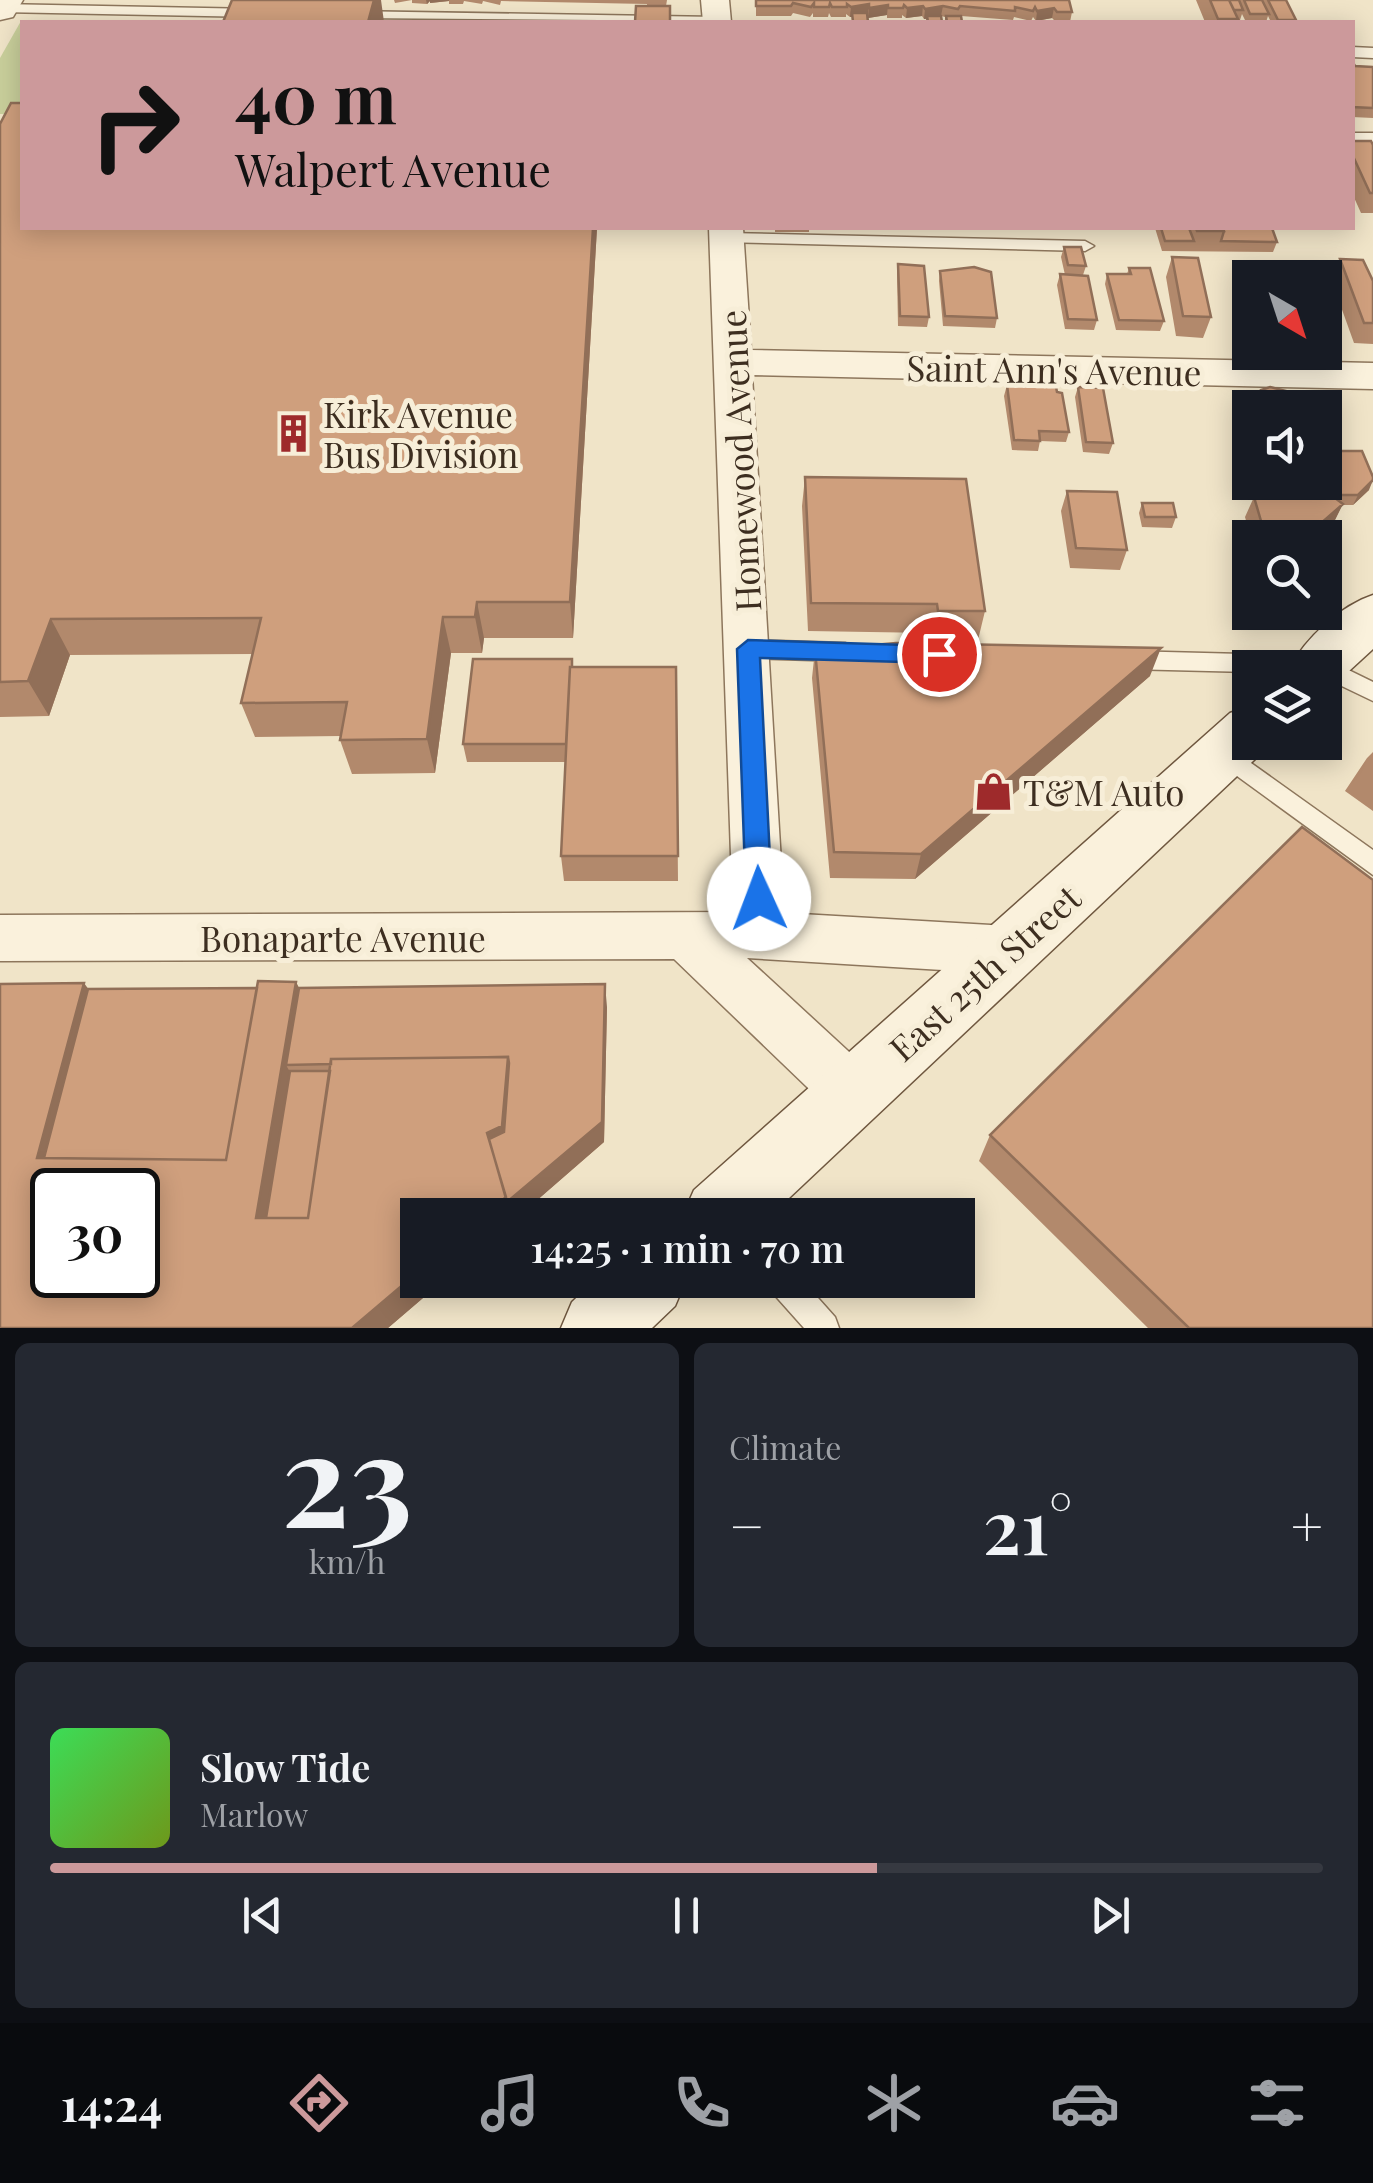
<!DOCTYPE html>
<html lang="en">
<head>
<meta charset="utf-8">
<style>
  body { margin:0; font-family:"Playfair Display",serif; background:#242831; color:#f1f3f6; height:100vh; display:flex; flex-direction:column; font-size:38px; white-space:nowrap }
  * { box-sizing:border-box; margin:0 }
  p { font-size:32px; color:#9ea1a6 }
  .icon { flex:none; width:55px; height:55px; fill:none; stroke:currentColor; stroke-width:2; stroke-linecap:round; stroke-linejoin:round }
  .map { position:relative; height:1328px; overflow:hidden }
  .details { display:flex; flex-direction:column; gap:15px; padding:15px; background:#0d0f14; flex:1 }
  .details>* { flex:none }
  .hud { position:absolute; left:20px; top:20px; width:1335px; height:210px; border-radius:0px; box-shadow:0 5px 25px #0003; background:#cc999b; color:#111; overflow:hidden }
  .needle { width:65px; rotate:141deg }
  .tools { position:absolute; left:1232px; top:260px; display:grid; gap:20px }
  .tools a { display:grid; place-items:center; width:110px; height:110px; border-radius:0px; background:#171b24; box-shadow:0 5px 25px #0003; font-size:50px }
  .speed { position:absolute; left:30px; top:1168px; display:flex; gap:20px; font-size:50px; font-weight:700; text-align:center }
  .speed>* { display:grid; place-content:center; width:130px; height:130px; border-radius:50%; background:#171b24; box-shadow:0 5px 25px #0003; line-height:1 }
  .speed .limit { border:5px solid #111; border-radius:15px; background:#fff; color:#111 }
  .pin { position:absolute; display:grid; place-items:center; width:85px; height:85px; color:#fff; margin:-42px; border:5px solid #fff; border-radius:50%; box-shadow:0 2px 10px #0007 }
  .me { position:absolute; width:110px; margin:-55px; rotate:358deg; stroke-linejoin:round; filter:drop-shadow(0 0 8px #0008) }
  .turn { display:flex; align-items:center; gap:35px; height:210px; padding:0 50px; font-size:45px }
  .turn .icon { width:130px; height:130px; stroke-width:2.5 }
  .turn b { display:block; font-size:70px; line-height:85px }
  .big { font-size:75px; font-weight:600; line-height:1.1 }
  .details .tile { flex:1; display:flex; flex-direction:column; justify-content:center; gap:15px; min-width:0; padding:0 35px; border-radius:15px; background:#242831 }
  .details .dial { align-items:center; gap:0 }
  .dial b { font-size:130px; line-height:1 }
  .song { display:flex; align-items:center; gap:30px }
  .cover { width:120px; height:120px; border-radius:15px; background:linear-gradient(135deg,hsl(130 70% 55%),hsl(80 70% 35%)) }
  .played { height:10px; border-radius:5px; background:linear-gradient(90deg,#cc999b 65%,#363941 65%) }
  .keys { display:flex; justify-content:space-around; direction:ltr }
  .heat { display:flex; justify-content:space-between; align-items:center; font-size:55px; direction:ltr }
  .details .tiles { flex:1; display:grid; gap:15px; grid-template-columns:1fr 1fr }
  .tile:last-child { grid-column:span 2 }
  .trip { position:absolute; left:400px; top:1198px; width:575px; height:100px; border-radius:0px; background:#171b24; box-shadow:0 5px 25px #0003; font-weight:600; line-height:100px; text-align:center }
  .dock { display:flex; height:160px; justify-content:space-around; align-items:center; background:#090b0e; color:#9ea1a6 }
  .dock .icon { width:70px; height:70px }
  .dock .active { color:#cc999b }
  .dock b { font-size:45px; color:#f1f3f6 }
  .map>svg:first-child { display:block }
  .green { fill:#c9cf9b }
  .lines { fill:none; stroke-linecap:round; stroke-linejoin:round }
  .service-casing { stroke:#8d765c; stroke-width:3 }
  .minor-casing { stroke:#8d765c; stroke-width:3 }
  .tertiary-casing { stroke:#8d765c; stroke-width:3 }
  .secondary-casing { stroke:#6f573f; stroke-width:3 }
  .service { fill:#faf1dc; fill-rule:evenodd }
  .minor { fill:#faf1dc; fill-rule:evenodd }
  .tertiary { fill:#faf1dc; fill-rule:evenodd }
  .secondary { fill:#faf1dc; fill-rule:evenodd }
  .wall { fill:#b2896c }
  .shaded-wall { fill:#916f58 }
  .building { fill:#cf9f7d; stroke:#916f58; stroke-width:2.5; fill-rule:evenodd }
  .route { fill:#1a73e8; stroke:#114b97; stroke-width:2.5 }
  .labels { text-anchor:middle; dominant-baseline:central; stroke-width:10; stroke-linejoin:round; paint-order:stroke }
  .street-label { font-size:35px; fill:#3d2e20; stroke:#f7eed8 }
  .poi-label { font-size:35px; fill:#3d2e20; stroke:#f7eed8; text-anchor:start }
</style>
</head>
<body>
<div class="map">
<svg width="1373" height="1328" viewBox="0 0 1373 1328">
  <rect width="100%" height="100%" fill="#f0e4c8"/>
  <!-- green -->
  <path class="green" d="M21 21H214L22 22V114H0V58Z"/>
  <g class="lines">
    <defs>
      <path id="service" d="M0 4 257 9 264 13 257 17 0 12Z
        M349 11 717 17 724 21 354 18 347 14Z
        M1352 47 1373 48V58L1352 57Z
        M727 233 1085 241 1094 246 1085 251 721 242V234Z
        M748 640 845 643 853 646 856 652 853 658 845 661 748 658 740 655 737 649 740 643Z
        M1127 651 1320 656 1373 682V701L1325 678V668H1250V672L1127 669 1119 666 1116 660 1119 654Z
        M1223 743 1373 850V875L1215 760 1211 753 1215 746Z
        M767 1280H802L835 1317 839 1328H804L771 1291Z"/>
      <path id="minor" d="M701 0H729L731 22H703Z
        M1352 133H1373V153H1352Z
        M709 228H743L751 350 1373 363V389L752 375 784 913 1008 926 1026 933 1034 950 1026 967 1008 974 747 958 872 1073 880 1092 872 1111 852 1119 832 1111 674 959 0 961V915L733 912Z"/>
      <path id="tertiary" d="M0 0H23L13 17 0 20Z"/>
      <path id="secondary" d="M1373 595V649L1336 683 1325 687V668H1290C1305 638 1342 605 1373 595Z
        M1250 706V742H1272L1270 745 771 1215H683L694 1190 1230 713Z
        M595 1280H686L675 1306 652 1328H561L572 1302Z"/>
    </defs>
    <!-- service casing -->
    <use href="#service" class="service-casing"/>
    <!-- minor casing -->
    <use href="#minor" class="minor-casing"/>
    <!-- tertiary casing -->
    <use href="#tertiary" class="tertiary-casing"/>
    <!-- secondary casing -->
    <use href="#secondary" class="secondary-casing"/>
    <!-- service -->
    <use href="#service" class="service"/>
    <!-- minor -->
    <use href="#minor" class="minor"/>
    <!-- tertiary -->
    <use href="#tertiary" class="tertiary"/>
    <!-- secondary -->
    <use href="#secondary" class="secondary"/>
  </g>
  <!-- wall -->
  <path class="wall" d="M394 0H667L666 6H647V4L501 1 500 5 483 1 482 4 464 1 463 4H449V1L430 3V1L427 4 412 3V0L395 3Z
    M756 0H1069L1072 12 1070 22 1055 21 1052 18 1036 21 1033 17 1031 21 1014 17 1013 20 961 16 962 22H945V17L941 16 942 22H926V19H924L922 16 906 18 902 15V18H887V15L868 18V14H867L868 22H852V17H850L846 14V17H831L829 13 828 17H813V13L810 17 793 13 791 16H756Z
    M1196 0H1286L1296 20 1295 22H1271L1268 16 1266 22H1246L1242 14 1240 20H1237V22H1205Z
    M1352 61 1355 66 1373 67V118L1352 117Z
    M0 124 22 228H597L573 638H484L482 653H451L435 773 352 774 340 740 341 736 255 737 241 703 252 654 70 655 49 716 0 717Z
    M1352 141 1373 145V213H1361L1352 193Z
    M775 228H809V232H775Z
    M870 228H894V230L870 229Z
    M1155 228H1272L1277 242 1273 252 1162 251Z
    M1064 247 1086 266 1083 275 1097 320 1094 330 1065 329 1057 285 1060 274 1065 275 1061 257Z
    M1172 257 1211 317 1203 338 1176 336 1166 277Z
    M1340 259 1373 281V344L1354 343 1331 279Z
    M898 264 929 317 927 327 898 326 897 274Z
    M1129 268 1164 321 1160 331 1116 330 1105 284 1107 274H1127Z
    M940 271 997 318 995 328 943 326 939 281Z
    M1007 385 1057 392 1069 432 1066 442 1040 441 1038 451 1012 450 1004 396Z
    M1078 387 1113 443 1109 454 1083 452 1075 397Z
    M1261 390 1303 408H1254Z
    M1325 451 1369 490 1353 505H1342L1333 524 1317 538H1251L1245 517 1254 497 1328 498 1322 482H1325Z
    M805 477 985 611 978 640 932 639 931 633 808 631 802 506Z
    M1067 491 1127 550 1120 570 1070 568 1061 511Z
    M1142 503 1176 517 1172 528 1142 527 1139 513Z
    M815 650 1150 676 915 879 830 878 812 678Z
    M572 659 573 667H676L678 881H564L561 856 565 762H467L463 744Z
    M1373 752V811L1345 791 1367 758Z
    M296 982 299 988 607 1007 604 1142 520 1215H418L444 1280 388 1328H0L88 989 257 988Z
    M990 1135 1373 1328H1148L979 1161Z"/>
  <!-- shaded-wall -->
  <path class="shaded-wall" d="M374 0H381L384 22H368Z
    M426 0H449V1L430 3V1L427 4Z
    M869 4 868 14 850 17 851 7Z
    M888 5 887 15 868 18 869 8Z
    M923 6 922 16 906 18 907 8Z
    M943 6 941 16 924 19 925 9Z
    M1054 8 1052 18 1036 21 1037 11Z
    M593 228H597L573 638 570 602Z
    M1373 480 1369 490 1353 505 1358 495Z
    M1343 504 1333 524 1317 538H1304Z
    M477 602 484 638 482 653 475 617Z
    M443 617 451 653 435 773 427 739Z
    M51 619 70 655 49 716 28 681Z
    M1161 648 1150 676 915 879 921 854Z
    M296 982 310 1011 286 1065 298 1086 276 1229 256 1218Z
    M84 983 105 1012 67 1164 37 1158Z
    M605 984 607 1007 604 1142 520 1215H485L487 1133 508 1057Z
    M418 1272V1280H444L388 1328H352Z"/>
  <!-- building -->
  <path class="building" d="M232 0H374L368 22H223Z
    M756 0H1069L1072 12H1057L1054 8 1037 11 1035 7 1033 11 1015 7V11L960 6 958 9 943 6 925 9 923 6 907 8 904 5 903 8H888V5L869 8V4L851 7 847 4V7H832L830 3 829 7H814V3L811 7 793 3 791 6H756Z
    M1210 0H1229L1238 19H1218Z
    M1229 0H1239L1243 10H1234Z
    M1244 0H1262L1269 14H1250Z
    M1268 0H1286L1296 20H1278Z
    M636 6H670V22H635Z
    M852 13H867L868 22H853Z
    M927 16H941L942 22H928Z
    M946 16H961L962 22H947Z
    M1352 61 1355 66 1373 67V108L1352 107Z
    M11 103H22V228H593L570 602H477L475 617H443L427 739 340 740 347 702 241 703 261 618 51 619 28 681 0 682V124Z
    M1352 141H1371L1373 145V193H1370L1352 154Z
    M1161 228H1189L1194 241H1165Z
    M1196 228H1223L1224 231H1197Z
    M1223 228H1272L1277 242 1221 241 1224 231Z
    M1064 247H1081L1086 266 1068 265Z
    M1172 257 1198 258 1211 317 1183 316Z
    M1340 259 1363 260 1373 281V323H1364Z
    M898 264 924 266 929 317 900 316Z
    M974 267 991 272 997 318 945 316 940 271Z
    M1129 268H1150L1164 321 1119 320 1107 274H1131Z
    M1060 274 1088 276 1097 320 1068 319Z
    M1007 385 1056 387 1057 392 1062 393 1069 432 1039 431 1040 441 1014 440Z
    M1078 387 1103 388 1113 443 1086 442Z
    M1270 387 1298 394 1303 408H1266L1261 390Z
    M1325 451H1362L1373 477V480L1358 495H1336L1325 468Z
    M805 477 966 479 985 611H938L937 604 811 603Z
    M1067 491 1117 492 1127 550 1076 548Z
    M1254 497 1335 498 1343 504 1304 538H1266Z
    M1142 503H1173L1176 517H1145Z
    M896 643 1161 648 921 854 834 852 815 650Z
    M473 659H572V667H570L566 744H463Z
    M570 667H676L678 856H561Z
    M1302 827 1373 880V1328H1189L990 1135Z
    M258 981 296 982 256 1218H308L331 1059 508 1057 502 1126 487 1133 506 1197 485 1215H418V1272L352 1328H0V984L84 983 37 1158 226 1160ZM52 1190H138V1275H52Z
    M605 984 602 1122 507 1202 489 1139 504 1132 509 1063 508 1057 331 1059V1064L286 1065 299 988Z
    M257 988 226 1160 44 1158 88 989Z
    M290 1071H330L308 1218H266Z"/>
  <!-- route -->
  <path class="route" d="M748 640 939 646 950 654 939 663 760 658 772 899 768 907 759 910 750 907 746 899 737 649Z"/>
  <!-- icons -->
  <defs>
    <symbol id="building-bare" viewBox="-9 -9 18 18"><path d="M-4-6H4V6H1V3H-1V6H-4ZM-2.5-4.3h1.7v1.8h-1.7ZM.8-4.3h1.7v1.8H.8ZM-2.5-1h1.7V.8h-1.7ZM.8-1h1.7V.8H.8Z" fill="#9e2a2b" stroke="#f7eed8" stroke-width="2.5" paint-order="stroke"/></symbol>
    <symbol id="shop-bare" viewBox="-9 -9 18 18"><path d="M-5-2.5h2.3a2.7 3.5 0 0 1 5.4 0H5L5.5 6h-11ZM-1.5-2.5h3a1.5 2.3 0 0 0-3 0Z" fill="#9e2a2b" stroke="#f7eed8" stroke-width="2.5" paint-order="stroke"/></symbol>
  </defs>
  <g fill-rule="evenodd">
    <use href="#building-bare" x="266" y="406" width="55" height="55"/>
    <use href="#shop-bare" x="966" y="764" width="55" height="55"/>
  </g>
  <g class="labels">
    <!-- street labels -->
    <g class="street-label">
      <text transform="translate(1054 369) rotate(1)">Saint Ann's Avenue</text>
      <text transform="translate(739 461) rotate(-93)">Homewood Avenue</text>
      <text x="343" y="937">Bonaparte Avenue</text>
      <text transform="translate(984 972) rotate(-42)">East 25th Street</text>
    </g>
    <!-- poi labels -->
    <g class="poi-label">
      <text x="323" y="413">Kirk Avenue<tspan x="323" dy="40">Bus Division</tspan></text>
      <text x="1023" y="791">T&amp;M Auto</text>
    </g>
  </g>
</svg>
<div class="tools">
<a><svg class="needle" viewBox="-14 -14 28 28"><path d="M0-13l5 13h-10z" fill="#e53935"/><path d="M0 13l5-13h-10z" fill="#9ea1a6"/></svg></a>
<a><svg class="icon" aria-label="sound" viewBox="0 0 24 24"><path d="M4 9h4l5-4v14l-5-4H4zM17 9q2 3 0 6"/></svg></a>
<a><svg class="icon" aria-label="search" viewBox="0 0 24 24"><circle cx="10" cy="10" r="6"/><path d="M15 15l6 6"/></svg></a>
<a><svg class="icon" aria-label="layers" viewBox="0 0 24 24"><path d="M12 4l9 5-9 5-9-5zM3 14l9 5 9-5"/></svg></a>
</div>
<div class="speed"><div class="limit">30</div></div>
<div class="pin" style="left:939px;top:654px;background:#d93025"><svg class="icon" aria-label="arrive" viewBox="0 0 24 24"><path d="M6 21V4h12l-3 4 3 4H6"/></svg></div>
<svg class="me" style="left:759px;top:899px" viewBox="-20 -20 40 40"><circle r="19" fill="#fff"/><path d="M0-13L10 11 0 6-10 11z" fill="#1a73e8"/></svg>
<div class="trip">14:25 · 1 min · 70 m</div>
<div class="hud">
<div class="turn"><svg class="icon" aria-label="right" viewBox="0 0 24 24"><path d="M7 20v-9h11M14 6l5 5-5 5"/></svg><div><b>40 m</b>Walpert Avenue</div></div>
</div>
</div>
<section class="details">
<div class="tiles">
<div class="tile dial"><b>23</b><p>km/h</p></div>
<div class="tile"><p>Climate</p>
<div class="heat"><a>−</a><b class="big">21°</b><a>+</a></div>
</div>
<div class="tile">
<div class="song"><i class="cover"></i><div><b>Slow Tide</b><p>Marlow</p></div></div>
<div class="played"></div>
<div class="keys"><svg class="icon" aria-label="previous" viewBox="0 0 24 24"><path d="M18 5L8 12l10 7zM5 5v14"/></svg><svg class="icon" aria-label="pause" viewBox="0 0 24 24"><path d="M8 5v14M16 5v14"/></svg><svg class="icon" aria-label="next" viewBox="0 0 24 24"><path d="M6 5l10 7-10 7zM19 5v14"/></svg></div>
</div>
</div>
</section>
<nav class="dock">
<b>14:24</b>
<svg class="icon active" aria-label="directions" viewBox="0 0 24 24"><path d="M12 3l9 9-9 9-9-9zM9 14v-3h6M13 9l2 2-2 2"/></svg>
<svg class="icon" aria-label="music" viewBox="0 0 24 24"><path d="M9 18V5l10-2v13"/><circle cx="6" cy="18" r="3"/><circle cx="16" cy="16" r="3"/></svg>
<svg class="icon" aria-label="phone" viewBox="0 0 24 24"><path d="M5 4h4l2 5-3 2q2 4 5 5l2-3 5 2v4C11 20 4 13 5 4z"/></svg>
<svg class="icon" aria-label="climate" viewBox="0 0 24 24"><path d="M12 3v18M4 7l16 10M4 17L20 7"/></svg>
<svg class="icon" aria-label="car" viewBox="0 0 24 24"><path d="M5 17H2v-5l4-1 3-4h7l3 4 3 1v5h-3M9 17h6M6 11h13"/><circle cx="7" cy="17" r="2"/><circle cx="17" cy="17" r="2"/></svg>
<svg class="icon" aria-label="filters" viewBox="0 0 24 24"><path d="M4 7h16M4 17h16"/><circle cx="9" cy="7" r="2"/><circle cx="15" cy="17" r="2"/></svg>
</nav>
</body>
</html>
